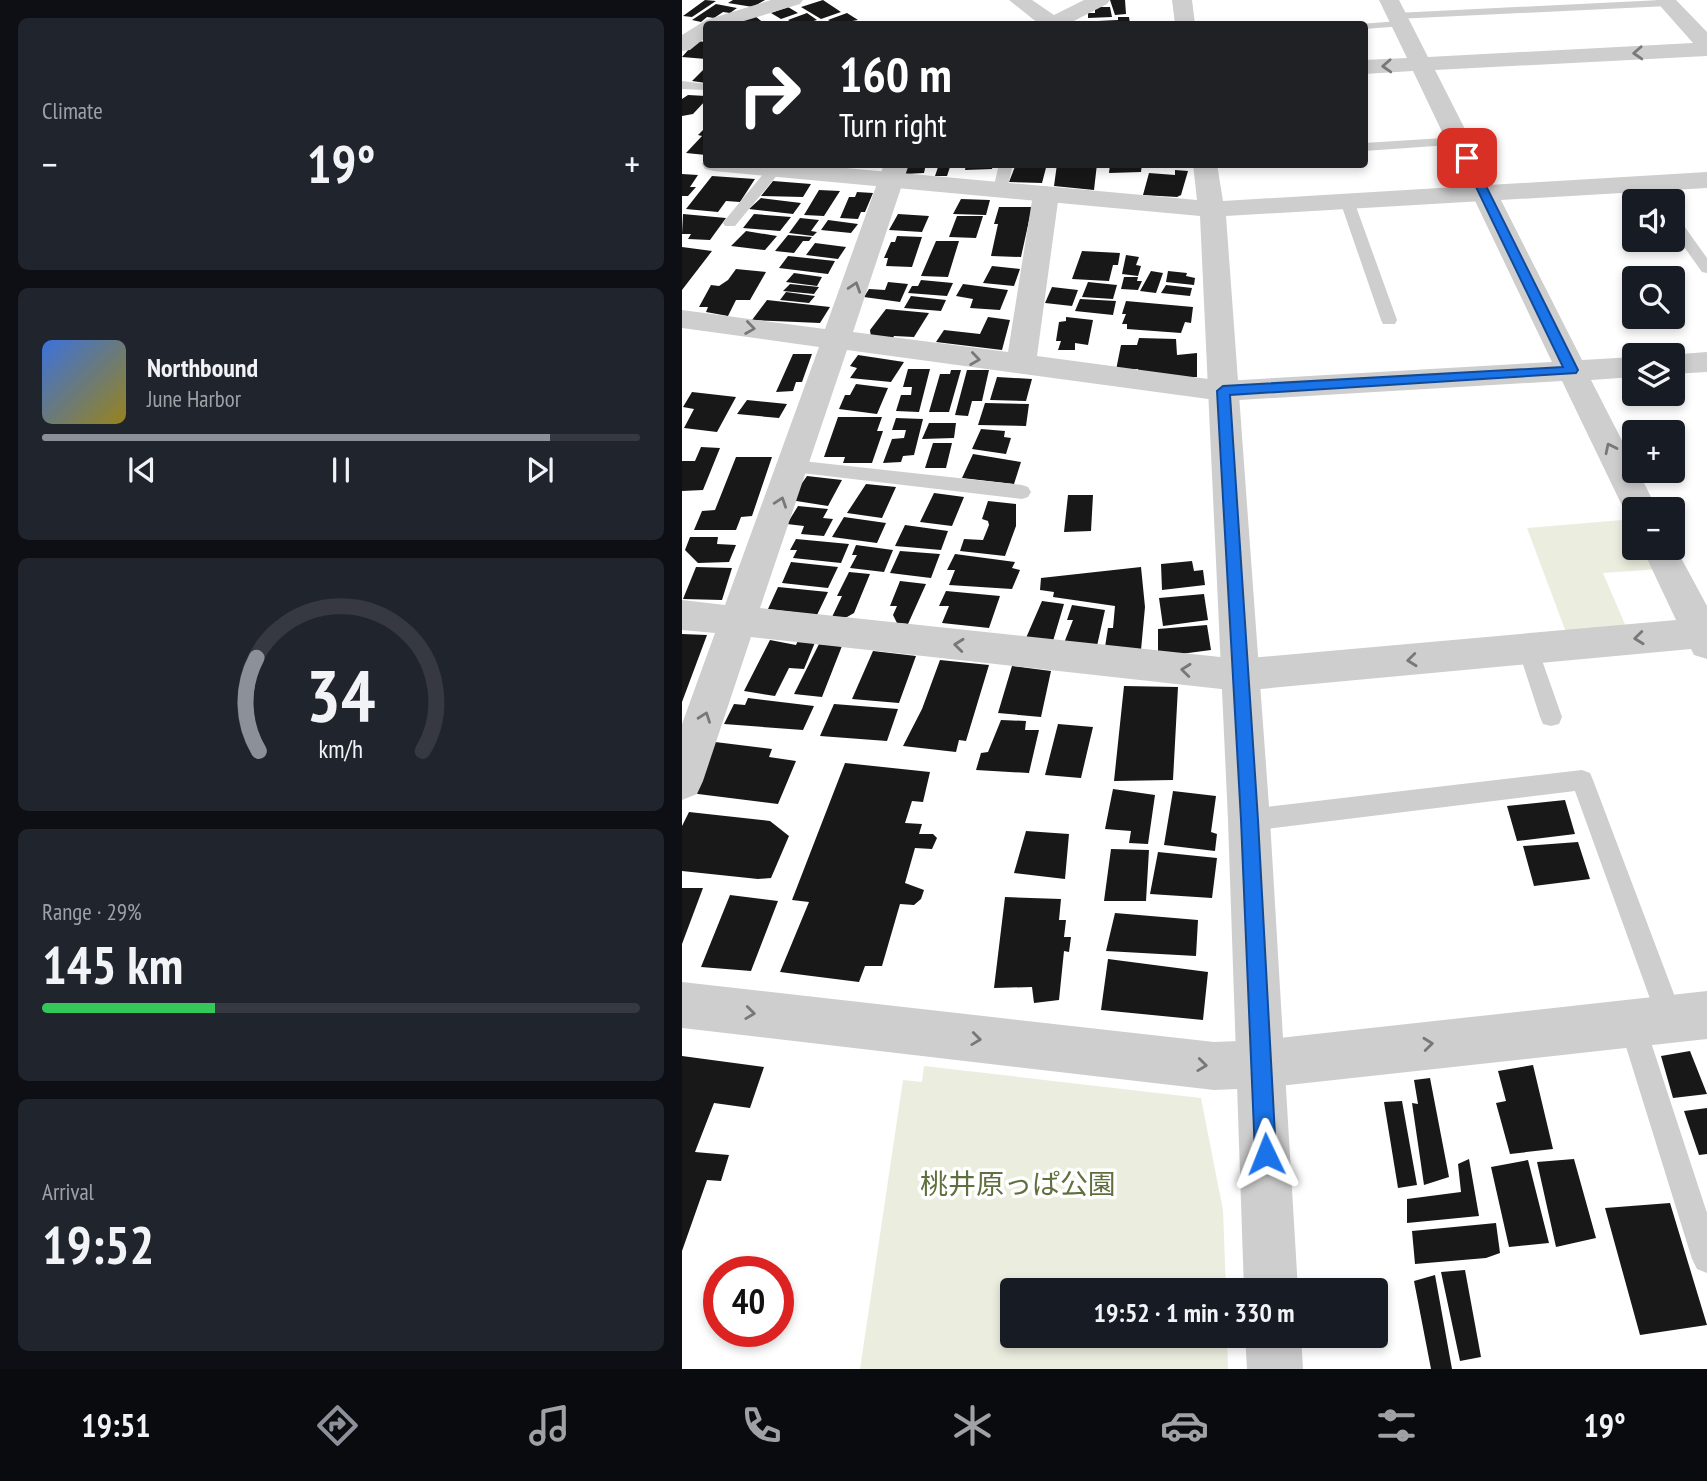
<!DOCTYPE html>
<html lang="en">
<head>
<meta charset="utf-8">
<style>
  body { margin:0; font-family:"PT Sans Narrow","Noto Sans JP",sans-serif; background:#20242c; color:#f1f3f6; height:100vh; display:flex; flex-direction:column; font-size:26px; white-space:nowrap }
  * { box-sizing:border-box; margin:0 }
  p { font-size:23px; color:#9ea1a6 }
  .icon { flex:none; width:38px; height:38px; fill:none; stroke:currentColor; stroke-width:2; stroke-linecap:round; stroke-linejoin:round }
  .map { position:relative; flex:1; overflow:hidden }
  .details { display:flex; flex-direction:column; gap:18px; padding:18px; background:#0d0f14; width:682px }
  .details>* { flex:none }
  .hud { position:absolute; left:21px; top:21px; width:665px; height:147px; border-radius:7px; box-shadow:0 4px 10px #0003; background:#202124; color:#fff; overflow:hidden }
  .fabs { position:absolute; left:940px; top:189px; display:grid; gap:14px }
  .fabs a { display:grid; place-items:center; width:63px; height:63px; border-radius:7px; background:#171b24; box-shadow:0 4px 10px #0003; font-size:35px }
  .speed { position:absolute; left:21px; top:1256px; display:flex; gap:14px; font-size:35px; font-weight:700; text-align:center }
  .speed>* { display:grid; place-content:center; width:91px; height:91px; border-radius:50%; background:#171b24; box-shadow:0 4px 10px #0003; line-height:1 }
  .speed .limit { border:10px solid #d22; background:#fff; color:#111 }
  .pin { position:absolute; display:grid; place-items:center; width:60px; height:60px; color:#fff; margin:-30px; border-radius:14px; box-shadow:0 4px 10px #0006 }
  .me { position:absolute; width:77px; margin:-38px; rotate:358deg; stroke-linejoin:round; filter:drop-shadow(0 0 5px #0008) }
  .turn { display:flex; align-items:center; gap:24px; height:147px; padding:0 21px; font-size:32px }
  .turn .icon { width:91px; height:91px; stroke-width:2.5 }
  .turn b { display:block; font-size:49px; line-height:60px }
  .big { font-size:52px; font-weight:700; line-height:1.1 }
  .details .widget { flex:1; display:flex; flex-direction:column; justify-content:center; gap:10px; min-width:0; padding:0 24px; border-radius:10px; background:#20242c }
  .details .dial { align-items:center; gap:0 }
  .dial svg { height:182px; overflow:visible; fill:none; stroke:#363941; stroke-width:7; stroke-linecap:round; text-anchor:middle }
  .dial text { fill:#f1f3f6; stroke:none }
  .song { display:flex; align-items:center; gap:21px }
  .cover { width:84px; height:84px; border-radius:10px; background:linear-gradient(135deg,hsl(220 70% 55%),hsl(50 70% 35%)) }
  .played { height:7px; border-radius:4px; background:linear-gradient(90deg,#8c9099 85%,#363941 85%) }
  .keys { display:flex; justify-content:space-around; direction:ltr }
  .heat { display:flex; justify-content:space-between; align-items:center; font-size:38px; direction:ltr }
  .charge { height:10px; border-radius:5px; background:linear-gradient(90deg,#34c759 29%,#363941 0) }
  .trip { position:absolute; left:318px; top:1278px; width:388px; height:70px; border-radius:7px; background:#171b24; box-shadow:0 4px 10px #0003; font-weight:700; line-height:70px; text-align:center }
  .dock { display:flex; height:112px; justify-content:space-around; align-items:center; background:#090b0e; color:#9ea1a6 }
  .dock .icon { width:49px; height:49px }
  .dock .current { color:#8c9099 }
  .dock b { font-size:32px; color:#f1f3f6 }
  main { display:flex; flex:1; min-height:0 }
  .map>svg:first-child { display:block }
  .green { fill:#ebeedf }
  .building { fill:#181818 }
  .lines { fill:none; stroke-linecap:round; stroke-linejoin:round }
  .service { fill:#cecece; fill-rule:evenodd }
  .minor { fill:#cecece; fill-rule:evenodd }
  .tertiary { fill:#cecece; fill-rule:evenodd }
  .oneway { stroke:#787878 }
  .route { fill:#1a73e8; stroke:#114b97; stroke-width:2 }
  .labels { text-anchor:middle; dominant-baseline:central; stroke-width:7; stroke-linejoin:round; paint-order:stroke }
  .near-park-label { font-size:28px; fill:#5f6f3d; stroke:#fff }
</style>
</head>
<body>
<main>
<section class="details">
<div class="widget"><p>Climate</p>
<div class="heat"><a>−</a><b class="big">19°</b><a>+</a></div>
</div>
<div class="widget">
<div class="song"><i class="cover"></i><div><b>Northbound</b><p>June Harbor</p></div></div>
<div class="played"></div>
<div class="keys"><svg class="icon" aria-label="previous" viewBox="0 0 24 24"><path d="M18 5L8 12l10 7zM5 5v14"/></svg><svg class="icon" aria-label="pause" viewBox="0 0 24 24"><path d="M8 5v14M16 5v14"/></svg><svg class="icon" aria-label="next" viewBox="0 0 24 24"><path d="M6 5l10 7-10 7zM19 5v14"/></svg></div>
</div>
<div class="widget dial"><svg viewBox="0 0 100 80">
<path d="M14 69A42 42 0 1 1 86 69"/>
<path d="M14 69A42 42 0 0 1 13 28" stroke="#8c9099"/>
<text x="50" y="56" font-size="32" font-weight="700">34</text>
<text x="50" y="72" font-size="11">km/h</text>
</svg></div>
<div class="widget"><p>Range · 29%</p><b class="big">145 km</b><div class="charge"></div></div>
<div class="widget"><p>Arrival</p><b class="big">19:52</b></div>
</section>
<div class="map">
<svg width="1025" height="1369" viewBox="0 0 1025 1369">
  <rect width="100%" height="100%" fill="#fff"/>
  <!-- green -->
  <path class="green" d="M952 519V548H968L978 569 921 573 945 629 885 635 845 528Z
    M242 1066 519 1098 541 1210 544 1290H331V1335H545L546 1369H178L221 1080 240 1082Z"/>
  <!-- building -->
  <path class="building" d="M23 0 34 1 10 17 1 16Z
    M51 0H83L71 7 46 3Z
    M141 0 159 12 139 19 119 7Z
    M428 0H443L444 14 433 15Z
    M34 4 55 8 48 13 41 12 32 18 25 17 19 22 10 20Z
    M106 7 116 13 99 19 89 13Z
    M413 7H428L430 17 406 18V13H413Z
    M125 13 135 20 121 24H112L106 20Z
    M165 13 176 20 153 24 146 20Z
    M73 16 83 24H47Z
    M436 17H447L448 24H416V21L436 20Z
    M14 41 24 42V59L0 57Z
    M24 67V83L10 81Z
    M6 95 24 96V100L11 114 0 116V99Z
    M21 130H24V155L4 153 20 136 16 135Z
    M225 164H244L242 173 222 174Z
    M257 164H269L265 176H253Z
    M284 164H311L310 169 283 170Z
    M334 164H365L360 183 327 182Z
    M375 164H415L412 190 372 186Z
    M428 164H460L459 172 427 173Z
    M493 170 506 171 499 195 495 197 461 195 467 173 493 175Z
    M0 174 16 175 8 187H14L6 196H0Z
    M30 176 73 179 58 202 44 201 36 212 4 209Z
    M91 181 129 184 121 197 79 196Z
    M137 190 158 191 142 216 122 215Z
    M175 192 191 193 183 212H179L176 219 158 218 167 197H173Z
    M79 198 119 203 111 214 67 209Z
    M279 199 308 200 304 215 271 214Z
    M317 207H350L339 257 309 256 316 224H312Z
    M1 214 44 218 28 240 6 239 9 234H0Z
    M72 214 109 217 98 231 61 228Z
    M216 214 247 216 240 232 207 230Z
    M275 216H301L294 238 267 237Z
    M118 218 137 220 129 231 135 232 131 236 107 233Z
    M146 220 176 224 169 233 139 230Z
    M64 231 95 236 83 250 49 246Z
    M106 235 130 237 127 241H121L112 253 93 251Z
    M215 236 240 237 230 267 204 266 206 258H202L209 242H213Z
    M254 241H277L266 277 239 276Z
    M133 243 164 247 156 259 124 255Z
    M0 247 30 251 0 290Z
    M400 251 438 253 436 265H431L427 281 390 279Z
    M444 255 457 257 454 265 459 266 456 276 440 274Z
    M106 256 153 261 146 274 97 268Z
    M310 266 338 269 332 286 301 283Z
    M54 269 84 272 68 300H54L46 316 24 312 26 307H17L29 285 37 286 46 280Z
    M469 271 481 273 474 293 458 291Z
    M486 271 505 273 504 276 513 278 512 285 484 282Z
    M112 273 140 277 135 286 104 282Z
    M442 277H456L455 281H460L456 290 439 289Z
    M239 280 271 283 265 296 226 293 230 286H236Z
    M206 282 226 284 218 302 182 297 187 289 203 290Z
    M406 282 435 285 431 299 400 297Z
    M108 284 137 287 132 294 101 291Z
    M281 284 326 290 318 310 288 308 291 299 274 296Z
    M484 285 510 288 508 296 479 293Z
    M370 287 396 290 390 306 363 303Z
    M104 292 133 296 127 303 98 300Z
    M229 296 264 300 259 311 222 308Z
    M398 299 434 301 431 315 393 311Z
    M85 300 148 307 138 323 70 320Z
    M444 301 511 307 509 323 503 322 499 333 445 329V324H440L444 314H440Z
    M204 309 247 313 232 337 212 336 210 340 189 337 188 330Z
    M306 317 328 320 320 350 254 342 262 330 298 334Z
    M384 317 411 320 406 345 393 343V350H376L379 341H374L377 322 384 321Z
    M457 338 494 339 495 355 515 353V377H479L457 374 456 369 434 370 439 345H455Z
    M111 354H130L120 382H114L111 391 94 392Z
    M176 355 222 362 209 382 168 378 175 368 168 366Z
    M226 369H248L237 412 214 411 219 395H229L230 387H221Z
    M269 370H279L267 412H247L258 374H268Z
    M285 370H307L300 401H290L286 416 273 415Z
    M315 377 350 379 344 401 308 400Z
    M174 384 206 388 195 414 157 409 163 395H168Z
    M10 392 54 397 35 432 2 428 12 409 1 407Z
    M65 400 105 404 97 418 55 414Z
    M303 403 347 404 344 426 296 425Z
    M156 417H200L195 431H201L190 463H161L163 457H142Z
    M214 418 241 419 232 455 221 456 219 462 201 463 210 439 222 438 224 430H210Z
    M247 423H274L272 438 240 439Z
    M299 429 323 431 322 437 329 438 324 454 290 449Z
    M251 443H270L264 468H243Z
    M19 447 38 448 21 490 0 491V461H13Z
    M291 454 339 462 332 484 280 478Z
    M54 457H90L70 516 59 517 54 530H12L20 511 33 510Z
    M125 476 160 480 146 506 108 500Z
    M184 484 214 487 200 518 165 513Z
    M252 493 282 497 270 526 238 522Z
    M386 495H411L409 531 382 532Z
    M306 501 334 504V526L323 556 278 551 282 539 301 540 307 525 306 521 300 519Z
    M116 506 146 509 141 518 151 519 142 536 119 534 122 526 105 524Z
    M162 517 204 523 195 543 150 537Z
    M223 525 266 531 259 550 213 546Z
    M8 537H36L35 544 54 545 47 562 16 563 3 550Z
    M114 539 167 544 159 563 111 558 115 550H108Z
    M174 545 211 550 202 572 168 568 175 555H170Z
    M218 551 258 554 249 578 208 573Z
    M273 554 333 562 330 568 338 570 330 589 267 585 273 570H265Z
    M510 561 512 571 521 570 523 585 480 590 479 564Z
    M109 562 156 567 146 588 100 583Z
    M14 567 50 568 40 600 1 599Z
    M459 567 463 607 459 650 423 647 426 628H431L433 606 371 597 372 592 358 590 359 578Z
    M167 572 188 574 172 613 165 617H150L160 596H155Z
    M218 581 244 584 226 624 215 623 211 615 215 606H208Z
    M96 587 146 592 135 615 86 609Z
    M264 591 318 596 307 628 260 623 267 606H257Z
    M522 594 526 620 481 626 477 598Z
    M360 601 382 604 371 641 344 638Z
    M390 605 423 610 415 646 382 643 391 620H385Z
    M525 625 529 650 476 657V629Z
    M0 634 25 635 0 702Z
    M117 638 134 640 122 669 107 668 93 696 62 691 88 640 114 645Z
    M137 644 160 646 140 697 112 694Z
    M191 651 234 656 217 703 170 699Z
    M258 660 307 665 284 741 277 740 274 752 221 746 240 709Z
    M330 666 369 671 359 717 316 713Z
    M442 686 496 687 491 780 432 781Z
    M66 698 132 706 121 730 42 724 52 704 63 705Z
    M152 704 216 709 205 741 138 736Z
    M319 720 344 721 343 730H357L347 773 294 770 299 753 306 752Z
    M376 724 411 727 399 778 363 775Z
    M33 742 90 749 87 757 114 761 96 804 8 793Z
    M163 763 248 772 241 802 230 801 223 823 240 824 237 834H251L255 838 250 849 233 848 223 883 242 890 239 899 232 905 218 904 200 966H183L177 982 98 972 127 902 110 900Z
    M431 789 473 795 466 844 447 843 449 831 423 829Z
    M491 791 534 796 529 832 535 834 533 851 482 845Z
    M883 800 893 834 835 841 825 806Z
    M7 812 88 821 107 836 89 878 76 879 0 871V826Z
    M344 831 387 834 383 879 332 873Z
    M896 842 908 879 852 886 841 846Z
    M429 849 467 850 464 901H422Z
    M476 852 535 858 530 898 468 894Z
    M0 888H21L0 944Z
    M48 895 96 901 69 971 19 967Z
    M323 897 379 899 377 920H384L382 937H389L387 952 382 951 377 1000 352 1003 350 987 312 988Z
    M433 913 516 920 514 956 424 951Z
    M426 959 526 972 521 1020 419 1010Z
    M1008 1051 1025 1094 991 1098 979 1056Z
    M0 1056 82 1067 68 1108 32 1103 13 1152 47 1155 39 1181 25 1180 0 1251Z
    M851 1065 871 1149 828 1154 814 1103 824 1101 816 1071Z
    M748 1078 767 1177 742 1185 730 1103 736 1104 732 1080Z
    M720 1101 735 1185 716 1188 702 1102Z
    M1025 1108V1154L1017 1155 1002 1111Z
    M787 1159 797 1216 725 1223V1199L779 1192 776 1164Z
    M892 1159 914 1238 874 1247 855 1162Z
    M846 1160 867 1243 827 1247 809 1167Z
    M988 1203 1025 1325 958 1335 923 1208Z
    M814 1223 818 1253 804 1258 733 1264 730 1231Z
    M783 1270 799 1357 778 1361 759 1272Z
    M753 1275 770 1369H749L732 1281Z"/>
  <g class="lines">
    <!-- service -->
    <path class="service" d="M979 0 992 3 986 6 714 19 708 16 714 13Z
      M718 21 724 24 722 26 682 29V24H677Z
      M0 81 24 84V90L0 89Z
      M777 137 782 138V144L682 151V143Z
      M317 164H331L325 190 318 194 311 190Z
      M92 166 97 167V173L53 226H43L41 223 43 220 87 167Z
      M966 179 971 180 985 201H971L959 183Z
      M665 197 672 201 715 320 713 324H701L699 320 658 201Z
      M990 215 995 216 1025 258V273L1020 272 990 230Z
      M111 460 340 485 346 487 349 492 346 497 340 499 111 472 105 471 102 466 105 461Z
      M846 641 853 643 856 649 880 717 877 724 869 726 861 724 858 717 836 649 839 643Z
      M900 770 908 773 911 780 1001 1018 997 1027 988 1031 979 1027 975 1018 893 791 567 831 559 828 556 820 559 812 567 809Z
      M949 1008 958 1012 962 1021 1025 1213V1273L1015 1269 1010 1259 936 1021 940 1012Z"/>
    <!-- minor -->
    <path class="minor" d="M89 0H121L118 4 52 24H24V37L8 50 0 51V35L24 20Z
      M327 0H350L372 15 402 0H428L425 4 386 24H357Z
      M697 0H717L746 57 1011 43 973 0H994L1025 32V56L753 70 900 360 952 357V377L909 380 952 464V471H956L975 509H952V520L946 518 880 381 541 401 165 350 78 608 557 659 994 620 960 548H990V541L1025 606V659L1012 655 1009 649 557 691 69 637 21 781 15 794 0 800V724L33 633 0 630V600L43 605 137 347 0 328V310L143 329 202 164H227L171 332 326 352 351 194 355 189 364 186 373 189 377 194 355 356 541 381 870 362 731 71 682 74V60L725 58Z
      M1025 352V372L990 374V355H986Z
      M0 982 532 1042 580 1040 1025 991V1039L580 1088 532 1090 0 1028Z"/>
    <!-- tertiary -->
    <path class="tertiary" d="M490 0H510L513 24H493Z
      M24 158V164H120L515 200 511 164H535L541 201 1025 172V188L544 216 588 820 616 1290H562L546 820 518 216 32 171 23 169 20 164Z
      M563 1335H619L621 1369H565Z"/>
  </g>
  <!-- one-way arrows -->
  <defs><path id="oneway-chevron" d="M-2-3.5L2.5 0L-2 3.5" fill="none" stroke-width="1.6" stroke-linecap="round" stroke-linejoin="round" transform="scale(1.75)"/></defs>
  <g class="oneway">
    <use href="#oneway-chevron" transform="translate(956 53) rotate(177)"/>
    <use href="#oneway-chevron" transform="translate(705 66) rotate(177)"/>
    <use href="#oneway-chevron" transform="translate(173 287) rotate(-72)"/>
    <use href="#oneway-chevron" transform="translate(68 328) rotate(8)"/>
    <use href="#oneway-chevron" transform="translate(293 359) rotate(8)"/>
    <use href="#oneway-chevron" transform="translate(928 448) rotate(-116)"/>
    <use href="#oneway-chevron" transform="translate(99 502) rotate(-71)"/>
    <use href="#oneway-chevron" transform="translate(957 638) rotate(174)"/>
    <use href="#oneway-chevron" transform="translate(277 645) rotate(-174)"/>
    <use href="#oneway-chevron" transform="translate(730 660) rotate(174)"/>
    <use href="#oneway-chevron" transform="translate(504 670) rotate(-174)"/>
    <use href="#oneway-chevron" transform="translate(23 717) rotate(-70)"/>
    <use href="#oneway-chevron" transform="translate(68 1013) rotate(7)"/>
    <use href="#oneway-chevron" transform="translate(294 1039) rotate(7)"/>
    <use href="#oneway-chevron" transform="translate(746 1044) rotate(-6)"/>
    <use href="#oneway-chevron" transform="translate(520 1065) rotate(7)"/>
  </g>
  <!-- route -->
  <path class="route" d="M785 155 790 158 896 370 894 373 548 395 576 820 594 1154 591 1161 584 1164 576 1161 573 1154 559 820 535 391 541 386 881 367 780 158Z"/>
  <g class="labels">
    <!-- near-park labels -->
    <g class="near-park-label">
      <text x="336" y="1183">桃井原っぱ公園</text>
    </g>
  </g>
</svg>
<div class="fabs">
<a><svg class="icon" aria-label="sound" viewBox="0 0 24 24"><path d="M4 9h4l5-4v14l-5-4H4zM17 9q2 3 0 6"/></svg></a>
<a><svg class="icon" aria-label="search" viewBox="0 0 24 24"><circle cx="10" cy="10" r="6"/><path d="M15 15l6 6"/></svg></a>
<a><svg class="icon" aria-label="layers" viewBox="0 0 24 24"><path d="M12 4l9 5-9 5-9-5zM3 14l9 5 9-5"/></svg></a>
<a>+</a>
<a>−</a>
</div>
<div class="speed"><div class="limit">40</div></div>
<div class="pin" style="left:785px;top:158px;background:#d93025"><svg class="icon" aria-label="arrive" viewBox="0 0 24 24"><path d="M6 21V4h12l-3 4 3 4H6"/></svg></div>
<svg class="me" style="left:584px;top:1154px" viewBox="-20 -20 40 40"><path d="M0-17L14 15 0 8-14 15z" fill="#1a73e8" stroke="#fff" stroke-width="4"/></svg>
<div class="trip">19:52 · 1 min · 330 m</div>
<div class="hud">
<div class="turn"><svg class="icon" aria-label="right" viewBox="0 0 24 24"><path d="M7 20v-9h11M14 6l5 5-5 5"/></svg><div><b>160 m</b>Turn right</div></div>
</div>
</div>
</main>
<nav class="dock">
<b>19:51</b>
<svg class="icon current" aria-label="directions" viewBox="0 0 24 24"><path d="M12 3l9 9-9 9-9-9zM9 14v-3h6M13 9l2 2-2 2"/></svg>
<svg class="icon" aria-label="music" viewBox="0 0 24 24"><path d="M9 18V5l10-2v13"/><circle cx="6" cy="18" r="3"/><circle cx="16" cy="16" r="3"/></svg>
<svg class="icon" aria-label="phone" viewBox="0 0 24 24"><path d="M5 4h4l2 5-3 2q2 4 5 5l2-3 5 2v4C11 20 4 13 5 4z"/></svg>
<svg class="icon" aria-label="climate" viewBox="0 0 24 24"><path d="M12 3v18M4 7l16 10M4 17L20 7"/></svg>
<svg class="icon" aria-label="car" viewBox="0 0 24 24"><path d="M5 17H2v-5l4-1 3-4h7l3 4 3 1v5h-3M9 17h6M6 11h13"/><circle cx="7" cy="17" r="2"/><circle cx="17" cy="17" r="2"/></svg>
<svg class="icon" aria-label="filters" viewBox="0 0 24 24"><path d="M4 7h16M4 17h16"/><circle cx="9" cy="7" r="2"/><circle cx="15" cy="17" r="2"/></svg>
<b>19°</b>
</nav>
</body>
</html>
